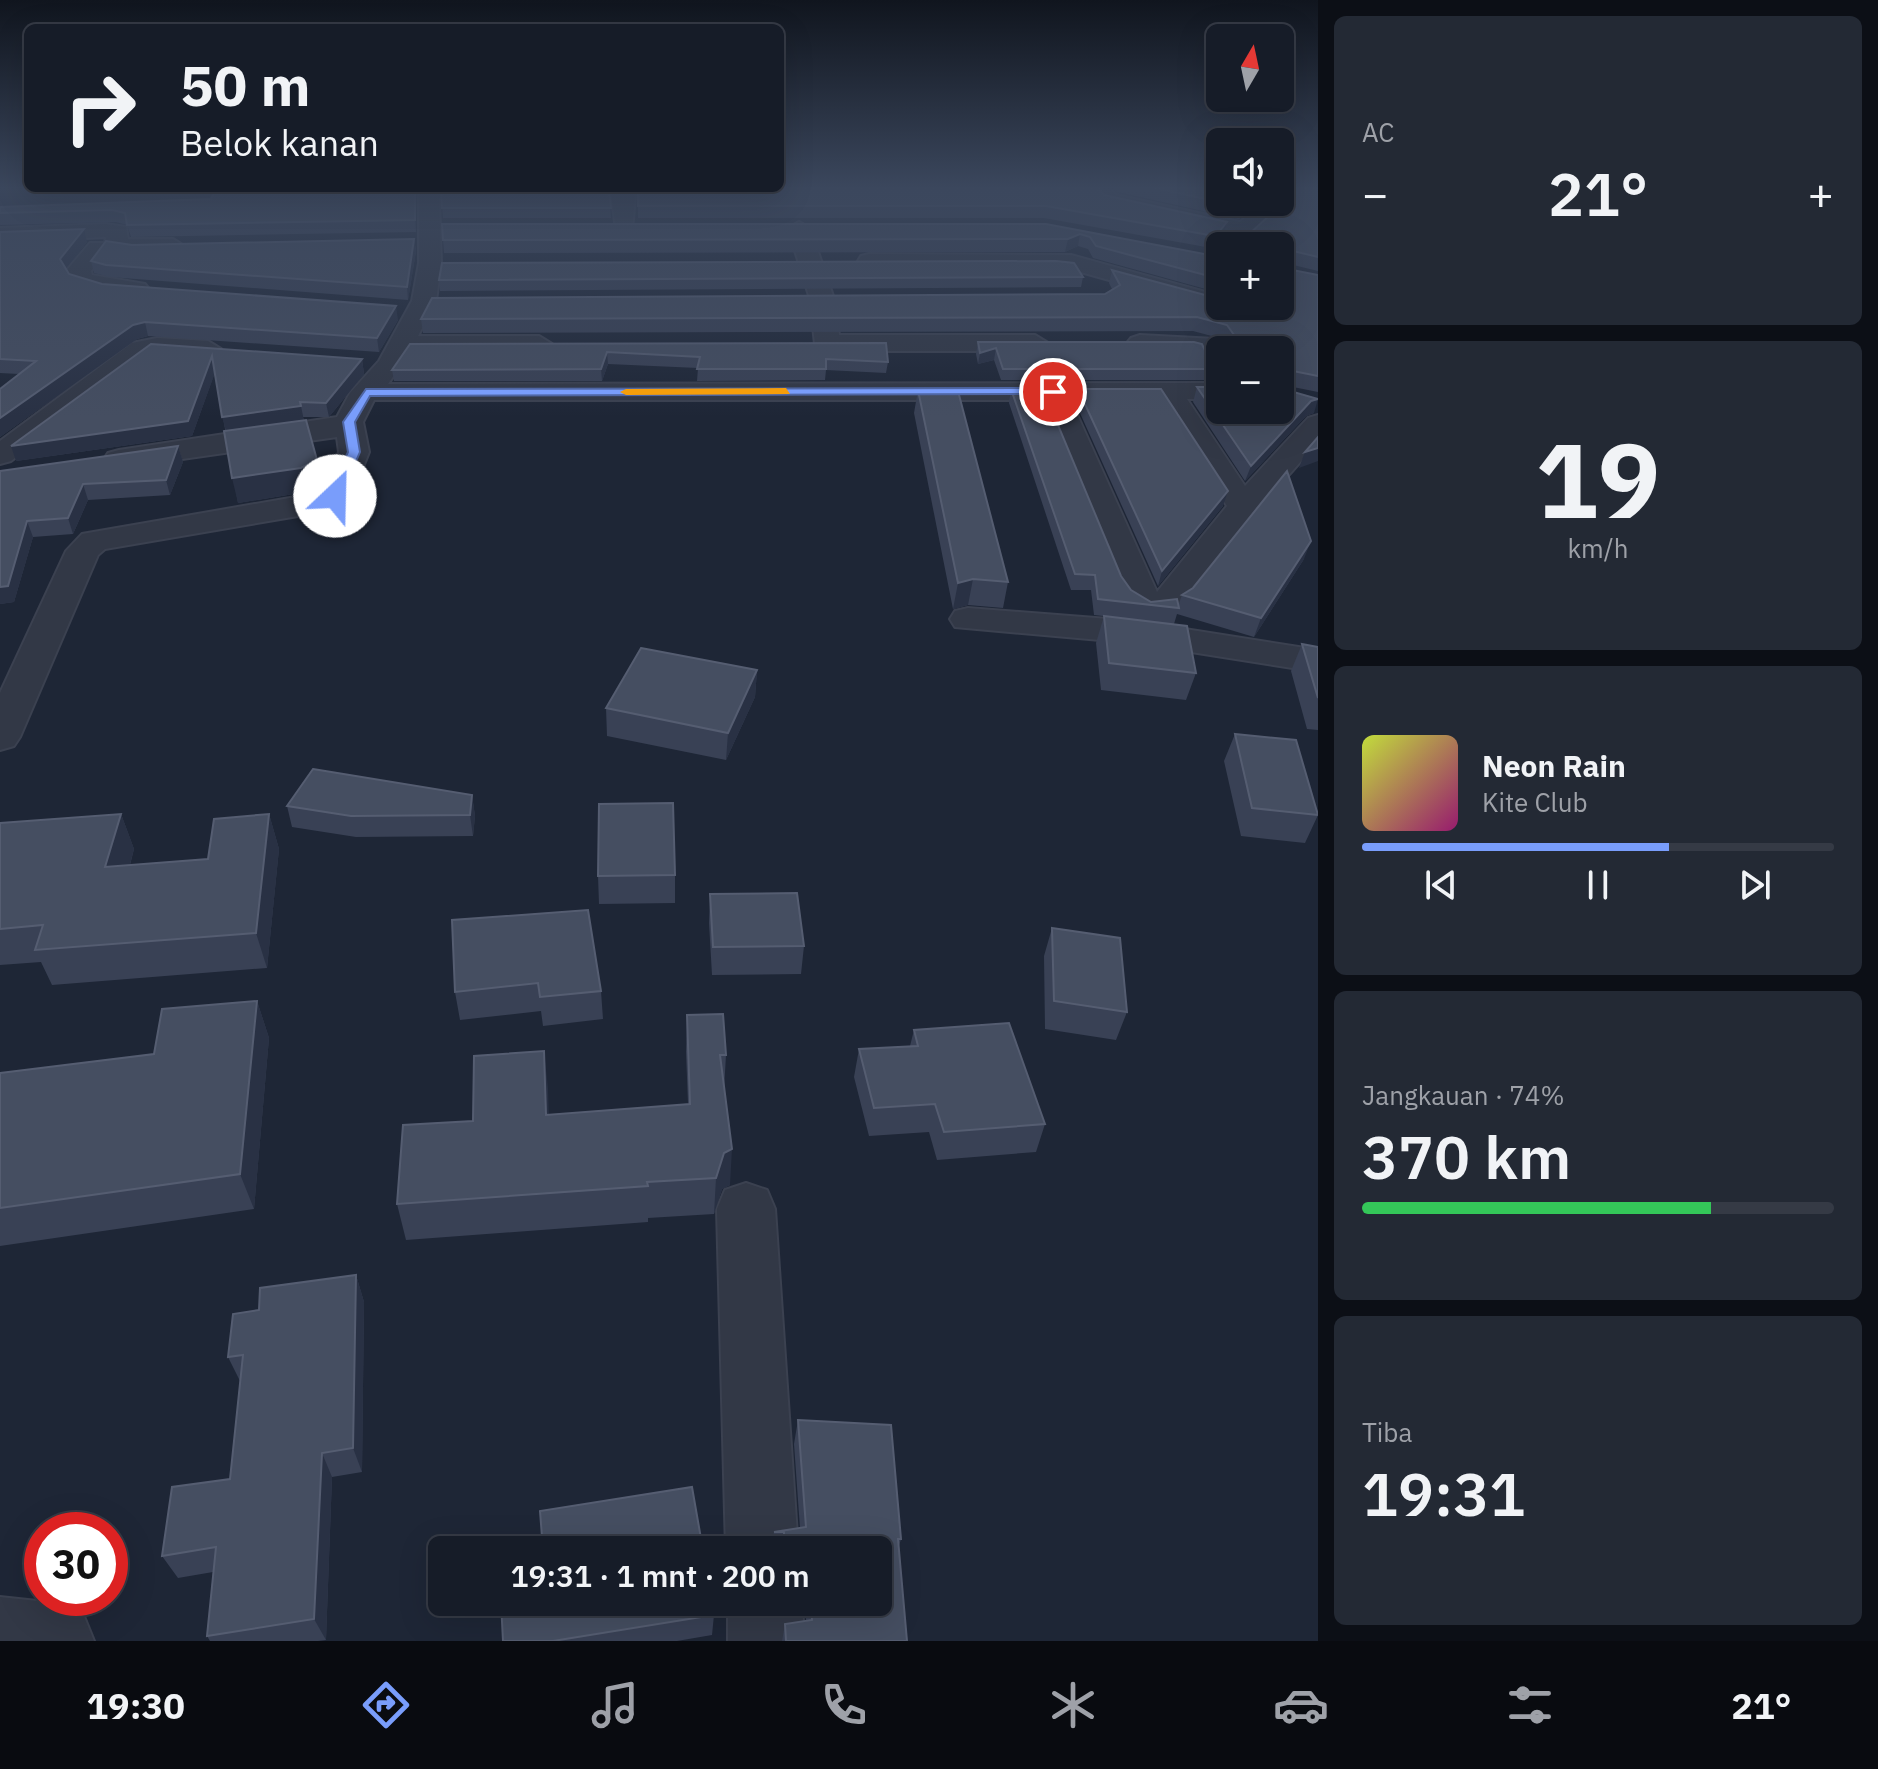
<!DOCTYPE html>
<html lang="id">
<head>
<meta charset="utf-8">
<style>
  body { margin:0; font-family:"IBM Plex Sans",sans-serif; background:#232934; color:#f1f3f6; height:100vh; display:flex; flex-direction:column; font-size:30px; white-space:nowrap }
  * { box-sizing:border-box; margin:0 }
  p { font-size:26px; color:#9ea1a8 }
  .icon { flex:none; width:44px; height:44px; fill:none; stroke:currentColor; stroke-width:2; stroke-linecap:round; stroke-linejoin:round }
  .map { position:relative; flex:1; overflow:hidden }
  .panel { display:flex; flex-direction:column; gap:16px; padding:16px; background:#0c0f16; width:560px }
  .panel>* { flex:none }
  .top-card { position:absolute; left:24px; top:24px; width:760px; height:168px; border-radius:12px; box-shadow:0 8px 32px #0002,0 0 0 2px #353a45; background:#161c28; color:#f1f3f6; overflow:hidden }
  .needle { width:52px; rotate:9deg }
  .fabs { position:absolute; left:1206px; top:24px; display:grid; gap:16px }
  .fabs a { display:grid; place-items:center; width:88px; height:88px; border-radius:12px; background:#161c28; box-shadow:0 8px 32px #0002,0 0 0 2px #353a45; font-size:40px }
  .speed { position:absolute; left:24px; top:1512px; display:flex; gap:16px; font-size:40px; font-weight:700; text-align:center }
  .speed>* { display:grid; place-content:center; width:104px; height:104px; border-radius:50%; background:#161c28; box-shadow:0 8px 32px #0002,0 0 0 2px #353a45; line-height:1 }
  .speed .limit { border:12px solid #d22; background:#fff; color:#111 }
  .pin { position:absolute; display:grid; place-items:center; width:68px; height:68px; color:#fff; margin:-34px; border:4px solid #fff; border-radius:50%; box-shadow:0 2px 8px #0007 }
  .me { position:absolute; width:88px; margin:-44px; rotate:24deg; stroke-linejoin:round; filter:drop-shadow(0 0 6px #0008) }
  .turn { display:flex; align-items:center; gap:28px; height:168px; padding:0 24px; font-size:36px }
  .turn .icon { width:104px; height:104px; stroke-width:2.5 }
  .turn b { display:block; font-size:56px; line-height:68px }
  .big { font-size:60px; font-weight:600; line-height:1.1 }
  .panel .tile { flex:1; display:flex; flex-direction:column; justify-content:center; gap:12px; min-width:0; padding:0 28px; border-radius:12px; background:#232934 }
  .panel .dial { align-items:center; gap:0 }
  .dial b { font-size:104px; line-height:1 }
  .song { display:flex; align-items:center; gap:24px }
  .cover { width:96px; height:96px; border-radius:12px; background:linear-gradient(135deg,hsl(70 70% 55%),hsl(320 70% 35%)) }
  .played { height:8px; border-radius:4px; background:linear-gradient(90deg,#799dfb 65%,#353a45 65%) }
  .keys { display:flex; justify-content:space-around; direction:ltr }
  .heat { display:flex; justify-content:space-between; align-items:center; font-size:44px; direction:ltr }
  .charge { height:12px; border-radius:6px; background:linear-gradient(90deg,#34c759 74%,#353a45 0) }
  .trip { position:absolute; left:428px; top:1536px; width:464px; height:80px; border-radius:12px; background:#161c28; box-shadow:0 8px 32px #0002,0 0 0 2px #353a45; font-weight:600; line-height:80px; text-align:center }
  .dock { display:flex; height:128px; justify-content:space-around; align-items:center; background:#090b10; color:#9ea1a8 }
  .dock .icon { width:56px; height:56px }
  .dock .active { color:#799dfb }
  .dock b { font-size:36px; color:#f1f3f6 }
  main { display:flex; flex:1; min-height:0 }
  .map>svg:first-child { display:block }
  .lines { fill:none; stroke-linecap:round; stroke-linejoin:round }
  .minor-casing { stroke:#3b4150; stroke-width:4 }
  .minor { fill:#323846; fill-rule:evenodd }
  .wall { fill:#394155 }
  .shaded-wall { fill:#293144 }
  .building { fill:#454e61; stroke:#555d71; stroke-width:2 }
  .route { fill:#799dfb; stroke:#4f66a3; stroke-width:2 }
  .slow { fill:#f59e0b }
</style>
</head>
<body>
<main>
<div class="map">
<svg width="1318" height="1641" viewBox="0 0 1318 1641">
  <rect width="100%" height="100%" fill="#1e2636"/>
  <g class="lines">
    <defs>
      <path id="minor" d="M1087 187H1108L1116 195 1240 222 1266 202H1280V196L1289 202 1241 246H1220V249L1218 246 1229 232 1102 204Z
        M419 188H625L635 195 632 231H616L612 197 439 198 441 263 436 301 418 336H539L552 344 539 352H410L388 384 1220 383V399H1187L1245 486 1308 418 1318 415V442L1254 514 1185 605C1174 614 1148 620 1135 611 1129 607 1124 596 1119 590L1042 400H374L363 422 369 452 351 497 316 513 105 549 98 555 20 737 14 746 0 750V693L66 551 82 534 307 495 326 485 339 452 337 437 119 468 108 465 104 459 108 453 119 450 337 417 350 393 379 361 412 301 419 263ZM1070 399H1159L1227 506 1157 592Z
        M799 222 810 228 834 299 839 335H1035L1048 343 1035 351H842L838 359H820L816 353 810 299 788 228Z
        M106 224 126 227 128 239H173L184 246 173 253 108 250 91 271 92 275 145 284 149 289C139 302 84 294 73 282 70 280 69 273 67 270L90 243H105L106 237 0 242V228Z
        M869 254 1071 255 1220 296V306H1231L1220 311 1070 269 861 266 858 261 861 256Z
        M1140 335 1215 339 1227 350H1220V378L1211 376 1201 352 1131 348 1127 343 1131 338Z
        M157 338 208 341 221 349 208 357 149 355 11 461 0 464V441L132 343Z
        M968 608 1134 621 1318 650V672L1134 643 955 627 950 619 955 611Z
        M746 1183 767 1190 775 1209 798 1550H726L717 1209 725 1190Z
        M0 1597 56 1603 83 1614 94 1641H0Z
        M728 1602H802L804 1641H728Z"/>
    </defs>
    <!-- minor casing -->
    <use href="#minor" class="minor-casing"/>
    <!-- minor -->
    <use href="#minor" class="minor"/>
  </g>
  <!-- wall -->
  <path class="wall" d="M1112 187H1220L1261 202 1239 219 1118 192Z
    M1280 187H1318V271L1281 262 1282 268 1318 275V392L1283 385V389L1314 413 1306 416 1245 481 1193 402 1197 387 1220 410 1280 350H1224L1226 343 1223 339 1193 331 423 333 421 319 1105 294 1112 289 1109 283 1112 270 1220 306H1280V246H1224L1227 237 1247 236 1288 198 1280 193Z
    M416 188V232L131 237 127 225 116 222 0 225V207L211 199Z
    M629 188H780L1104 195 1224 234 1219 239 1217 249 1044 218H638V195Z
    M609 191 611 218H443L441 192Z
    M1046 224 1220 257V293L1093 258 1088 249 1078 246 1065 252 444 253 443 240Z
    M0 232 87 242 66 269 69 274 102 284 398 320 379 352 148 336 137 339 0 437V389L19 374 0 373Z
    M414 239 416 251 408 300 110 277 94 273 91 261 132 245Z
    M1083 277 1081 287 440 291 439 280Z
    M978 342 1212 366 1219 369 1215 380H1001L994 360 978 364 976 354Z
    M886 343 888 362 886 373 826 370 825 380 697 381 698 368 608 364 602 381H394L392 370 410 344Z
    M151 344 362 359 364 374 329 417H303L317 460 321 484 306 492 238 503 215 372 192 436 16 461Z
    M1011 389 1121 576 1131 590 1151 602 1178 606 1182 595 1304 559 1254 637 1177 614 1174 624 1094 615 1091 590H1071L1009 403Z
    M1078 389 1223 506 1158 586 1075 402Z
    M918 390 1008 582 1003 608 968 605 953 609 914 413Z
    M178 446 183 462 170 495 88 500 73 534 33 537 14 602 0 604V471Z
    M1104 616 1196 673 1186 700 1101 690 1096 643Z
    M1302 644 1318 647V730L1307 729 1291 671Z
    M757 670 755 697 726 760 607 736 606 708Z
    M1235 734 1318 815 1305 843 1241 836 1224 761Z
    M472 795 475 816 473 836 356 837 292 827 287 806Z
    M121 814 134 849 130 865 208 859 269 814 279 849 267 968 52 985 41 962 0 965V823Z
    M675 875V903L599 904 598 876Z
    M710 894 804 946 801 974 712 975 709 923Z
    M452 920 601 991 603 1019 543 1026 541 1011 460 1020 455 992Z
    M1052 928 1127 1012 1116 1040 1045 1029 1044 956Z
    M257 1001 269 1038 254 1209 0 1246V1073L154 1054Z
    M687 1015 726 1055 724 1090 730 1185 722 1189 714 1214 648 1218V1222L406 1240 397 1204 473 1121 544 1051 548 1115 688 1104 686 1052Z
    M914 1030 1045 1124 1036 1152 937 1160 929 1132 869 1136 854 1077 859 1049 910 1046Z
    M356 1275 364 1302 362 1472 332 1477 326 1640 318 1641H210L207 1636 213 1572 178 1578 162 1556 230 1479 240 1381 228 1357 259 1310Z
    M798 1420 901 1539 899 1546 907 1641H782L785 1624 806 1621 805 1602H878V1550H771L774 1532 800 1528 794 1444Z
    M714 1615 712 1635 677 1641H503Z"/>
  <!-- shaded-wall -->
  <path class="shaded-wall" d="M415 188H416V232L415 220Z
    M1249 202H1261L1239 219 1243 207Z
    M1227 222 1224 234 1219 239V232Z
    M84 229 87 242 64 271 60 259Z
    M1080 234 1078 246 1065 252 1068 239Z
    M414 239 416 251 408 300 407 287Z
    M396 306 398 320 379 352 377 338Z
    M145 322 148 336 137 339 0 437V418L133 325Z
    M996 348 994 360 978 364 980 353Z
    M607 352 608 364 602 381 601 369Z
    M212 356 216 370 192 436 16 461 11 446Z
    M362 359 364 374 329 417 326 403Z
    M1318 399 1314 413 1306 416 1245 481 1251 466 1311 401Z
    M301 406 304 421 226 431 222 417Z
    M178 446 183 462 170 495 166 480Z
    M1318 448V461L1299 468 1305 452Z
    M317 460 321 484 306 492 238 503 232 478Z
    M83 484 88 500 73 534 68 518Z
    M1228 491 1223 506 1158 586 1162 571Z
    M27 521 33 537 14 602 0 604V587Z
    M1311 541 1304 559 1254 637 1261 618Z
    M973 579 968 605 953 609 958 583Z
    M757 670 755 697 726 760 728 733Z
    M472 795 475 816 473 836 470 815Z
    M121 814 134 849 120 902 105 867Z
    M269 814 279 849 267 968 256 933Z
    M257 1001 269 1038 254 1209 240 1174Z
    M544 1051 548 1088 550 1152 546 1115Z
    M732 1149 730 1185 722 1189 714 1214 716 1178 724 1153Z
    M356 1275 364 1302 362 1472 353 1448Z
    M322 1453 332 1477 326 1640 314 1619Z"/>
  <!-- building -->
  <path class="building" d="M780 187H1098L1104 195 1227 222 1219 232 1220 237 1046 206H638V188Z
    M1150 187H1220V202Z
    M1293 187H1318V257L1285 249 1281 252 1282 268 1318 275V376L1283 369V389L1318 399 1311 401 1251 466 1197 387H1220V410H1280V350H1227V339L1233 338 1234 335 1227 325 1197 317 421 319 432 298 1105 294 1120 285 1112 270 1220 299V306H1280V246H1227V237L1247 236 1295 192 1294 188Z
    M216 188H415V220L127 225 125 213 112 210 0 213V207L211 199Z
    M609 191 611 208H442L441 192Z
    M1220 202H1249L1243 207Z
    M442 224H1046L1220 257V279L1096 246 1090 237 1080 234 1068 239 443 240Z
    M84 229 60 259 69 274 102 284 396 306 377 338 145 322 133 325 0 418V389L36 361 0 359V232Z
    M414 239 407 287 106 265 91 261 106 241 132 245Z
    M1056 261 1074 263 1083 277 439 280 442 263Z
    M978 342H1194L1202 344 1212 366 1219 369H1003L996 348 980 353Z
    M886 343 888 362 826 359V369H697L700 357 607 352 601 369 392 370 410 344Z
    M151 344 362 359 326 403 300 402 301 406 222 417 212 356 188 421 11 446Z
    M1011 389H1043L1121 576 1131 590 1151 602 1177 599 1179 608 1098 599 1095 575 1075 574Z
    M1078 389H1161L1228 491 1162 571Z
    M918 390 958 391 1008 582 973 579 958 583Z
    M306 420 317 460 301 468 232 478 224 431Z
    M1318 437V448L1305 452Z
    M178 446 166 480 83 484 68 518 27 521 8 586 0 587V471Z
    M1287 471 1311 541 1261 618 1182 595 1193 588Z
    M1104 616 1187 626 1196 673 1109 663Z
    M1302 644 1318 647V698Z
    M641 648 757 670 728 733 606 708Z
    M1235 734 1296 740 1318 815 1252 808Z
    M313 769 472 795 470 815 351 816 287 806Z
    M673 803 675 875 598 876 599 804Z
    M121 814 105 867 208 859 214 819 269 814 256 933 35 950 43 925 0 929V823Z
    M797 893 804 946 713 947 710 894Z
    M588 910 601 991 540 997 538 983 455 992 452 920Z
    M1052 928 1120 938 1127 1012 1054 1001Z
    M257 1001 240 1174 0 1208V1073L154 1054 162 1009Z
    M723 1014 726 1055H720L732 1149 724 1153 716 1178 647 1182 648 1186 397 1204 403 1125 473 1121 474 1056 544 1051 546 1115 690 1104 687 1015Z
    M1009 1023 1045 1124 944 1132 935 1104 874 1108 859 1049 918 1046 914 1030Z
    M356 1275 353 1448 322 1453 314 1619 207 1636 216 1547 162 1556 172 1487 230 1479 243 1355 228 1357 233 1314 259 1310 260 1288Z
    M798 1420 891 1425 901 1539H898L907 1641H786L785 1624 812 1620 811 1602H878V1550H784V1532H774L806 1527Z
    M692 1487 703 1550H543L540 1511Z
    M501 1602H711L714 1615 553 1641H503Z"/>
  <!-- sky -->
  <linearGradient id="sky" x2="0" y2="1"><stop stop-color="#10151e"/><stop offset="0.45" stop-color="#3b475d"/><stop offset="1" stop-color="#3b475d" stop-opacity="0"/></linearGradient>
  <rect width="1318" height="417" fill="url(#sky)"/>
  <!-- route -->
  <path class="route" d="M1053 388 1057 394 370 396 355 422 360 452 340 499 328 496 348 452 343 422 366 389Z"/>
  <!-- slow -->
  <path class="slow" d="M786 388 790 394 626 395 620 392 626 389Z"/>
</svg>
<div class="fabs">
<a><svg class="needle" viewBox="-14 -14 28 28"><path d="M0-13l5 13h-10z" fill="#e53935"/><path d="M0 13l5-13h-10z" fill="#9ea1a8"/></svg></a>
<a><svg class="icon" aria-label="sound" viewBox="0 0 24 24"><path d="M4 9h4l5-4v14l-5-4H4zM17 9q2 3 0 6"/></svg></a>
<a>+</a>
<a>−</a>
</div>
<div class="speed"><div class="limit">30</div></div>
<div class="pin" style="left:1053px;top:392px;background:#d93025"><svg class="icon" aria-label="arrive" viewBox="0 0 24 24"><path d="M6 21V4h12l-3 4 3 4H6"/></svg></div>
<svg class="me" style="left:335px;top:496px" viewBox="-20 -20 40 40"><circle r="19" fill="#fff"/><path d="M0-13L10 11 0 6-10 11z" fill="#799dfb"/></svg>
<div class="trip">19:31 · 1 mnt · 200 m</div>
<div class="top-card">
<div class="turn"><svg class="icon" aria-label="right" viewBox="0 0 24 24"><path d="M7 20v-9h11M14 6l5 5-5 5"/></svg><div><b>50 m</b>Belok kanan</div></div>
</div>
</div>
<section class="panel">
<div class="tile"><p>AC</p>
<div class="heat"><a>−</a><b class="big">21°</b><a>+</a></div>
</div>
<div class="tile dial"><b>19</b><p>km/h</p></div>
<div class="tile">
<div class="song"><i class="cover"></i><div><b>Neon Rain</b><p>Kite Club</p></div></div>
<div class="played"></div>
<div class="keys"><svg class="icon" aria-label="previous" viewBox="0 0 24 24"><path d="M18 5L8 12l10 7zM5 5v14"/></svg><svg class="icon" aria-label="pause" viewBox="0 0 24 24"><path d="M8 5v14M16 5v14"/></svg><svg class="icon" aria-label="next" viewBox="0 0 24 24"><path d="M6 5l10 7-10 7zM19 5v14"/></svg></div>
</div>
<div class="tile"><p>Jangkauan · 74%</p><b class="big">370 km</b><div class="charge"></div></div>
<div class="tile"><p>Tiba</p><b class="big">19:31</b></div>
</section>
</main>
<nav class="dock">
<b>19:30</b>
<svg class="icon active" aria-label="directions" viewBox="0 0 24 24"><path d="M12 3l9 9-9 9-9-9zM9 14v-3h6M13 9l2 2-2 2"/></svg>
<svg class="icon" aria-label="music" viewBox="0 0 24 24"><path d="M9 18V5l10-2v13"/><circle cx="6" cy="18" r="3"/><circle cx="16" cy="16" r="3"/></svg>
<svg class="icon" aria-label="phone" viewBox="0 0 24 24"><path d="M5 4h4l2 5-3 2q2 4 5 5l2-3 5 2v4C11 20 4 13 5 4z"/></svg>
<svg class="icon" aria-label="climate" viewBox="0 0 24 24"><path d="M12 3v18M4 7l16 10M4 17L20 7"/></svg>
<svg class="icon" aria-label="car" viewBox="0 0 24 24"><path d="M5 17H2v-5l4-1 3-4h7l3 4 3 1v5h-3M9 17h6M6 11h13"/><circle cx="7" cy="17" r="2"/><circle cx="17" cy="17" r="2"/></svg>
<svg class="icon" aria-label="filters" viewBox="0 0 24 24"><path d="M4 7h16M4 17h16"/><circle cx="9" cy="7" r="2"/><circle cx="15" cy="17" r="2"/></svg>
<b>21°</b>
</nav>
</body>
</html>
